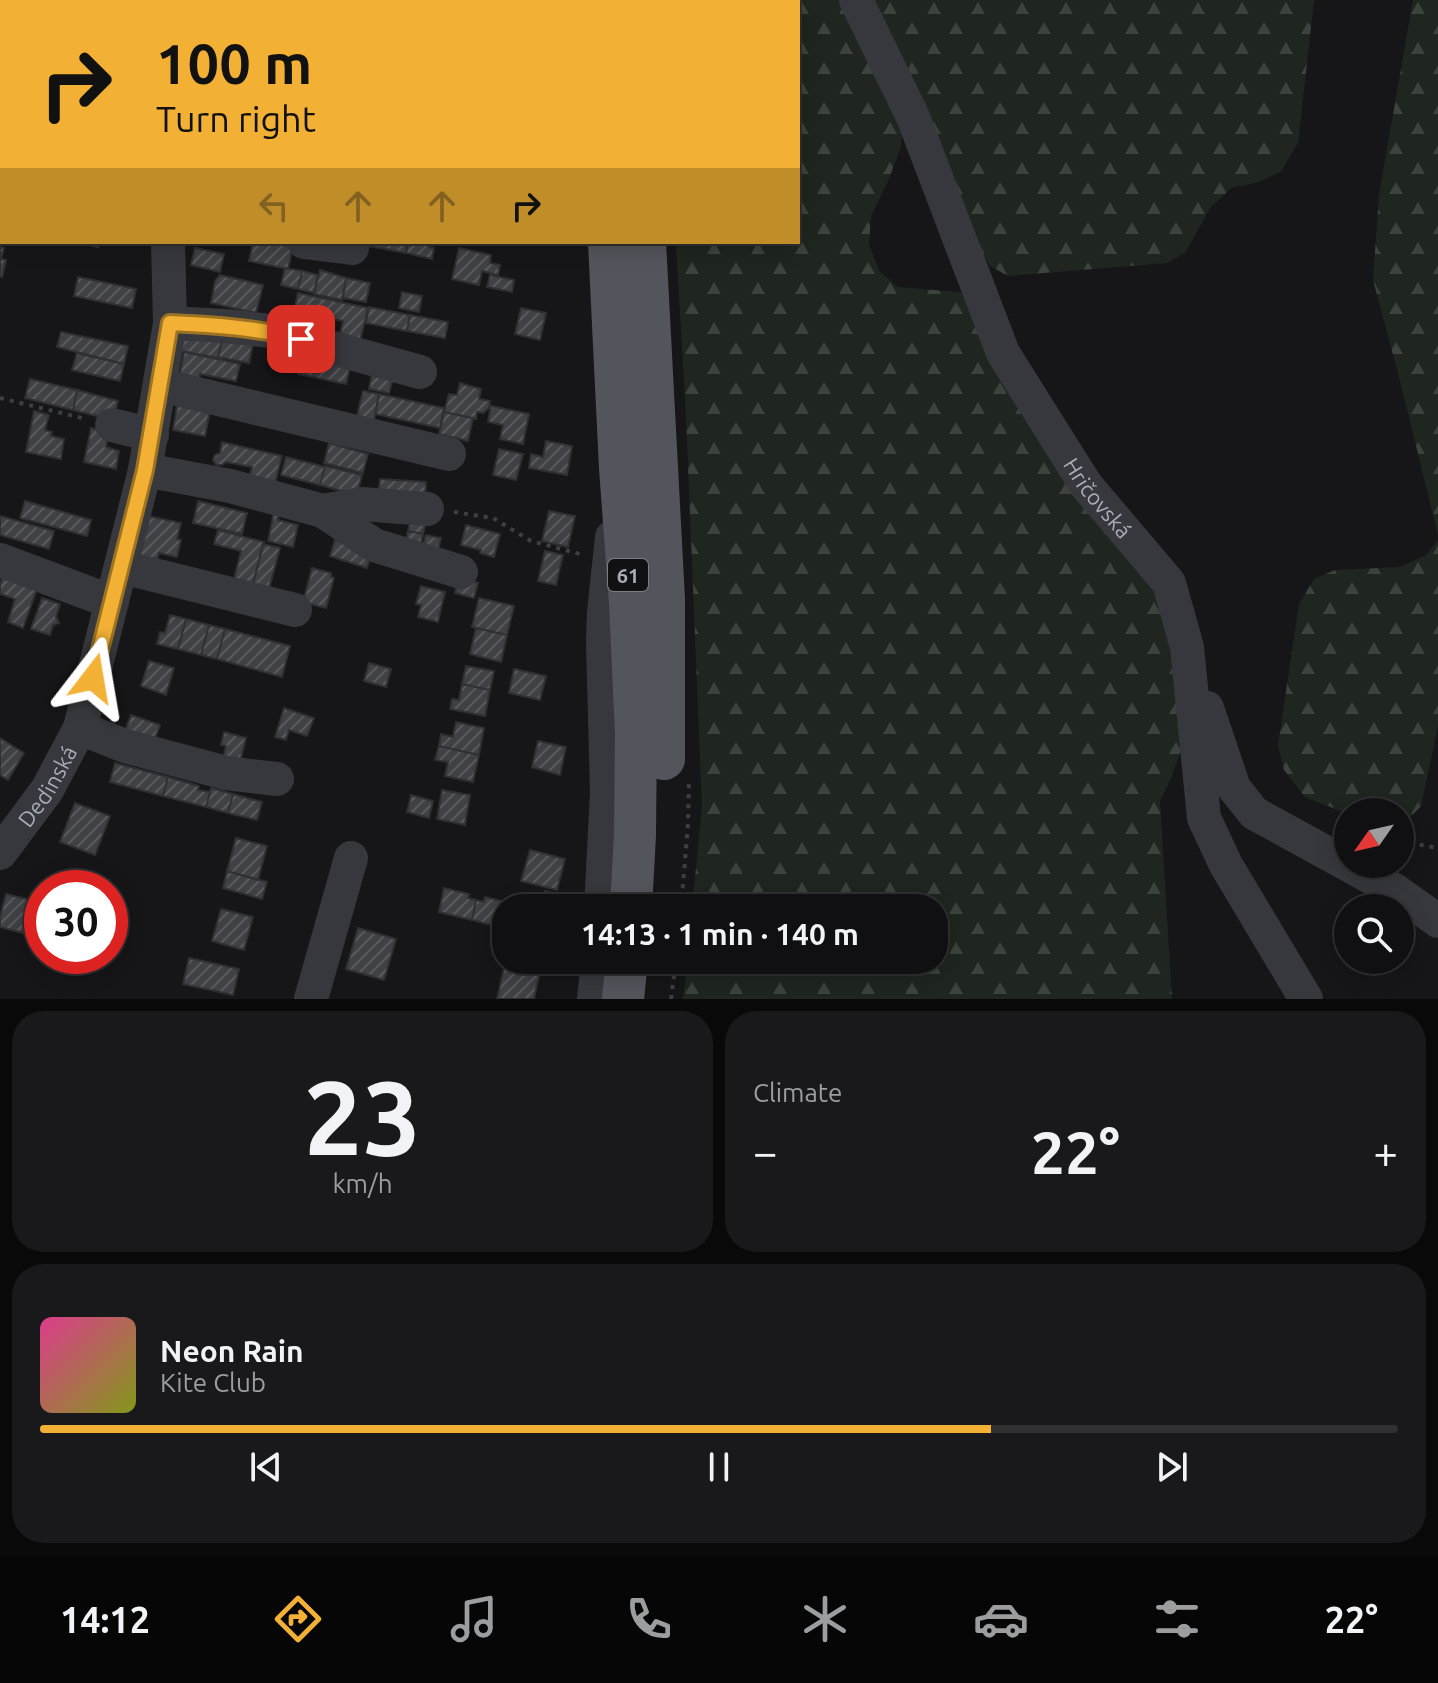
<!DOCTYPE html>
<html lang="en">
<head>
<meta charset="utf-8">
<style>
  body { margin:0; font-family:Ubuntu,sans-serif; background:#19191b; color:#f1f3f6; height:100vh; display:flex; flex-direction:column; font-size:30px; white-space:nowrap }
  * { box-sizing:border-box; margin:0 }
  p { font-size:26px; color:#9c9d9f }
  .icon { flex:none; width:44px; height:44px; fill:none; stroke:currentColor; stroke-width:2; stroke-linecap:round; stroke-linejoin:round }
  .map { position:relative; height:999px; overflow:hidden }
  .side { display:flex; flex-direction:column; gap:12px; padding:12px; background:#09090a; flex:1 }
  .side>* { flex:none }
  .guide { position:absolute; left:0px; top:0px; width:800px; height:244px; box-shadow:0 4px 20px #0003,0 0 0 2px #303032; background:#f2b134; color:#111; overflow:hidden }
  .needle { width:52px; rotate:236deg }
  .controls { position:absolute; left:1334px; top:798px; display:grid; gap:16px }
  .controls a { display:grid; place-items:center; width:80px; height:80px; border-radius:50%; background:#101012; box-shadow:0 4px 20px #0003,0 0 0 2px #303032; font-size:40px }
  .speed { position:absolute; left:24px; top:870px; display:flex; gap:16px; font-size:40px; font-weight:700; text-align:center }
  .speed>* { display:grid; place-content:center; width:104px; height:104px; border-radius:50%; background:#101012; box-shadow:0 4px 20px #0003,0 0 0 2px #303032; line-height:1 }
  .speed .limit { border:12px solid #d22; background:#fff; color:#111 }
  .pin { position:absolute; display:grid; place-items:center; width:68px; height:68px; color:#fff; margin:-34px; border-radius:16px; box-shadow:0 4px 12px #0006 }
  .me { position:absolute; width:88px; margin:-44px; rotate:14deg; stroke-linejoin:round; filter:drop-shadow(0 0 6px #0008) }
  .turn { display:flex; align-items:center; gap:28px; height:168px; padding:0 24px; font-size:36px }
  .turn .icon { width:104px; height:104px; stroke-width:2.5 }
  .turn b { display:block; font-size:56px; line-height:68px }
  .lanes { display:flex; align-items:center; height:76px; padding:0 24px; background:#0003; justify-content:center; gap:40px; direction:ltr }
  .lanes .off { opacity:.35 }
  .big { font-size:60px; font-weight:600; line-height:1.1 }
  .side .card { flex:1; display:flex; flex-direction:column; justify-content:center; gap:12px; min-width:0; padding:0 28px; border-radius:32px; background:#19191b }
  .side .dial { align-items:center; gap:0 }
  .dial b { font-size:104px; line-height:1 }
  .song { display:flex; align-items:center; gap:24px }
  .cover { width:96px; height:96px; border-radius:12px; background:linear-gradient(135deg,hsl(330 70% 55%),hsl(70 70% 35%)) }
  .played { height:8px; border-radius:4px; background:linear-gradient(90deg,#f2b134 70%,#303032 70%) }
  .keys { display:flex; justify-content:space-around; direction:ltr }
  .heat { display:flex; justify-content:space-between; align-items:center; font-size:44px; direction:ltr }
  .side .tiles { flex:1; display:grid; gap:12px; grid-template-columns:1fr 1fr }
  .card:last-child { grid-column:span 2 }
  .trip { position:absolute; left:492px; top:894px; width:456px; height:80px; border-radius:32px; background:#101012; box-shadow:0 4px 20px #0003,0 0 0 2px #303032; font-weight:600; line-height:80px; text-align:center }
  .tab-bar { display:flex; height:128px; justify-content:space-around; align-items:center; background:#060607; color:#9c9d9f }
  .tab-bar .icon { width:56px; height:56px }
  .tab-bar .selected { color:#f2b134 }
  .tab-bar b { font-size:36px; color:#f1f3f6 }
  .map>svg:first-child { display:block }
  .forest { fill:url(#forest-firs) }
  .building { fill:url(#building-hatch); stroke:#303034; stroke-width:2 }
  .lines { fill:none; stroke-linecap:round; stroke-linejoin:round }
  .path { stroke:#3d3f44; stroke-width:4; stroke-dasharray:4 6; stroke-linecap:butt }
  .minor { stroke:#37383d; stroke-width:34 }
  .major { stroke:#53555c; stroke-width:42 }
  .route-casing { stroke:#9d7322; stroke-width:20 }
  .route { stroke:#f2b134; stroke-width:14 }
  .labels { text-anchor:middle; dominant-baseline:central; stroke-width:7; stroke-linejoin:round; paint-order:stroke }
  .shield { fill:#111113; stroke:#7b7e86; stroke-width:2 }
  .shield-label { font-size:20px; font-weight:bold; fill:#a8adb8 }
  .street-label { font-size:22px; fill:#a8adb8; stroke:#111113 }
</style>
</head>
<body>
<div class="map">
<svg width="1438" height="999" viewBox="0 0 1438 999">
  <defs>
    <pattern id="forest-firs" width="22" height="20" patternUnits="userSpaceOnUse" patternTransform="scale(2)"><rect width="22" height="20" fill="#1e261f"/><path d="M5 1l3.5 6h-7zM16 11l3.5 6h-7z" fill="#3c433d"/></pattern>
    <pattern id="building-hatch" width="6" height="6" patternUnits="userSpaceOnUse" patternTransform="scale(2)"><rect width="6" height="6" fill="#404145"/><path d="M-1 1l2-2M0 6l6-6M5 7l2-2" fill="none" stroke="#595a5e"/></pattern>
  </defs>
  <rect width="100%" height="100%" fill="#161618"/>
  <!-- forest -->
  <path class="forest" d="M662 0H1314L1298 143 1280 172 1259 182 1231 188 1210 208 1185 253 1167 263 1008 276 990 266 903 118 901 147 888 181 871 216 869 245 880 272 898 287 971 293 1156 583 1166 608 1181 750 1172 776 1160 801 1172 999H683L688 960H934V908H692L702 807 686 417 676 242H798V2H662Z
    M1413 0H1438V535L1400 381 1373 280 1379 195Z
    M1438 540V726L1421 806 1404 824H1400V812H1348V814L1305 797 1284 770 1278 745 1299 604 1314 579 1335 570 1400 567 1426 555Z"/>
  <!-- building -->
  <path class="building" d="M112 0H151V2H111Z
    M225 0H272L268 2H226Z
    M0 153 2 154 1 167H2V189L0 188Z
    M77 242H99L98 247Z
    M253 242H269L293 247 288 269 249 261Z
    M359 242H407L408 243 406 253 358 244Z
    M407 242H431L429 247 434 248 432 259 406 253Z
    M0 247 4 248 1 259 6 260 2 277 0 276Z
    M195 248 224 254 220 272 191 265Z
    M459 248 491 255 490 263 500 265 498 275 482 271 479 285 452 279Z
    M285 268 302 271 298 289 281 285Z
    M320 270 346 278 342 300 314 294Z
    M302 271 318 275 314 293 298 289Z
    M220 275 263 285 256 313 211 303 215 281Z
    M490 275 514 280 512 292 487 287Z
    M78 277 136 289 132 308 74 296Z
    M346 278 370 283 366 302 343 298Z
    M402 292 422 296 419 312 399 308Z
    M298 293 368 308 358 349 338 343 343 321 294 311Z
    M369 307 410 315 407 331 366 323Z
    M521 308 546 313 540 340 515 334Z
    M410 315 448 322 445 338 407 331Z
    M181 331 222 339 218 358 177 350Z
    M61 332 128 346 124 364 57 347Z
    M223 337 253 343 249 363 218 357Z
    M184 352 240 364 236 381 200 374 197 388 178 384Z
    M77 353 124 364 120 381 72 370Z
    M303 357 350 367 346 384 298 374Z
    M372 373 393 378 389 393 369 389Z
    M30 379 77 390 73 410 25 398Z
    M460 383 481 389 479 399 490 401 489 408 483 413 477 412 476 419 444 412 449 394 457 395Z
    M77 390 118 401 113 420 73 410Z
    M363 391 379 394 374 420 357 416Z
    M379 394 444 408 440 428 375 414Z
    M178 399 211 405 205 436 173 430Z
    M491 406 529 414 523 444 500 439 503 425 488 422Z
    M34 411 49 415 45 430 52 432 51 436 64 439 61 459 26 452Z
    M444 412 473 418 468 441 439 434Z
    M91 428 109 432 106 447 119 451 116 469 84 462Z
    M546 441 572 446 567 475 529 468 531 454 543 457Z
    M222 442 282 456 273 491 248 484 252 467 226 462 222 465H216L213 460 215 455 220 453Z
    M329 443 368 454 363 473 324 463Z
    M499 449 523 454 516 480 493 475Z
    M286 457 325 467 320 485 281 475Z
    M325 466 362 475 357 495 320 485Z
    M380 479 426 482 425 501 378 498Z
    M25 501 91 520 87 536 20 518Z
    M198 501 247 513 242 534 193 523Z
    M549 511 575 516 568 547 542 541Z
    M274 512 279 513 278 520 298 525 293 547 268 541Z
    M413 512 428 515 423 534 408 531Z
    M0 516 54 531 49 549 0 535Z
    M148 516 181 523 177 539 181 540 177 557 159 553 155 567 137 563Z
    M466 525 500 534 494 557 480 553 481 550 461 545Z
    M218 530 264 542 253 584 234 579 241 551 214 544Z
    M408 531 423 534 419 553 404 549Z
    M426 535 441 538 436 558 421 554Z
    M335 540 372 551 367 568 330 556Z
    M263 544 280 548 269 589 253 584Z
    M545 551 563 555 556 585 538 581Z
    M312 568 331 573V577L334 578 326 608 303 602Z
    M4 573 38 586 23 628 8 622 15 599 0 594V585Z
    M459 577 478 583 474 598 455 593Z
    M421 586 445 592 438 622 418 617 421 605 416 604Z
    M42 598 60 604 56 617 59 623 53 625 50 635 31 629Z
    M479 598 514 606 507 635 472 627Z
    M170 615 186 619 178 649 157 644 160 632 165 633Z
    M186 619 209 625 201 655 178 649Z
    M209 625 225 629 217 659 201 655Z
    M476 628 507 635 501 662 470 654Z
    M225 629 290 646 282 677 217 659Z
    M149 661 174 668 166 695 141 686Z
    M369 663 391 669 386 687 364 681Z
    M466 666 494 671 490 690 462 684Z
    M514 669 546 676 540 700 509 693Z
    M462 684 490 690 485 716 450 709 452 699 459 700Z
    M284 708 314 718 307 736 289 730 286 740 275 737Z
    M131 715 160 725 153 744 124 734Z
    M456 722 484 728 479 755 439 746 441 734 453 737Z
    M224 732 246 738 240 762 223 758 226 746 221 745Z
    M0 738 24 753 8 780 0 775Z
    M538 741 566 747 560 775 532 767Z
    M439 746 479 755 473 782 445 776 448 762 435 760Z
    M115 763 168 777 163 796 110 782Z
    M168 777 199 786 198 790 210 792 206 807 163 796Z
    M211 788 233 794 228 813 206 807Z
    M442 790 470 795 465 825 437 819Z
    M233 794 262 802 257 820 228 813Z
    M411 795 433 801 429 818 407 812Z
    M75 803 110 816 95 855 60 842Z
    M236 838 267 846 258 880 227 871Z
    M530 850 565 859 557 890 521 881Z
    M227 871 267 882 262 899 223 888Z
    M87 875 109 880 107 888H84Z
    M444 888 469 894 468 898 476 900 472 920 439 912Z
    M545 891 587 901 585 908H564L542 903Z
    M6 894 31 900 23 933 0 927V917Z
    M485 897 510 903 509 908H506L504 928 472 920 476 900 484 902Z
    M221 909 253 917 244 950 212 941Z
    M358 928 396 939 384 980 346 969Z
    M189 958 239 969 233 995 183 984Z
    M505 963 540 971 534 999H497Z"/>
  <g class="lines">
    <!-- path -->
    <path class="path" d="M0 398 86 419
      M454 512 493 518 531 541 580 554
      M1400 841 1438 848
      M681 908 688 825 689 779
      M671 999 676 960"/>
    <!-- minor -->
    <g class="minor">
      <path id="s1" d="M856 0 913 117 1003 353 1086 485 1169 583 1187 647 1204 818 1226 865 1306 999"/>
      <path d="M173 2V0"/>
      <path d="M0 125H2"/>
      <path d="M304 242 352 248"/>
      <path d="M170 323 225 326 271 331 420 372"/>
      <path d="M160 385 449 454"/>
      <path d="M112 425 152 435"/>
      <path d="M145 470 230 486 323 511 374 545 461 572"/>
      <path d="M323 511 362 504 427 509"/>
      <path d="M0 560 112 602"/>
      <path d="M122 567 295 610"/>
      <path d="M1207 708 1234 788 1254 813 1396 891 1438 921"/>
      <path d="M80 728 125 746 226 773 277 779"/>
      <path id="s2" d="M0 853 47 790 80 728 145 470 170 323 168 242"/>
      <path d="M601 908 607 793 603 642 604 612 612 537"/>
      <path d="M311 999 351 858"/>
      <path d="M594 999 598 960"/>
    </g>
    <!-- major -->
    <path class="major" d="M598 0V2
      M634 0V2
      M609 242 620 468 630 603 636 734 635 835 631 908
      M645 242 664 599V759
      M623 999 627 960"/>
  </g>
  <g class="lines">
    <defs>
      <path id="route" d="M93 678 145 470 170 323C215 325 258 328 301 339"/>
    </defs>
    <!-- route casing -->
    <use href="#route" class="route-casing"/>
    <!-- route -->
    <use href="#route" class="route"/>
  </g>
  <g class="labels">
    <!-- shield labels -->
    <rect class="shield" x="608" y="559" width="40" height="32" rx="6"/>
    <g class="shield-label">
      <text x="628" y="575">61</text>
    </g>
    <!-- street labels -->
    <g class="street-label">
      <text stroke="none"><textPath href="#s1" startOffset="556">Hričovská</textPath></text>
      <text stroke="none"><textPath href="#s2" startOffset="82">Dedinská</textPath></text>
    </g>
  </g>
</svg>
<div class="controls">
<a><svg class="needle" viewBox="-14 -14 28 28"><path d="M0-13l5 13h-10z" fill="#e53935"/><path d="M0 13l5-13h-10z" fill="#9c9d9f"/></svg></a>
<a><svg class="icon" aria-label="search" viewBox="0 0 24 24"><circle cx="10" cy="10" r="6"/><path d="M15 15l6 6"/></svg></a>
</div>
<div class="speed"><div class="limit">30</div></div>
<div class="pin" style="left:301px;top:339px;background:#d93025"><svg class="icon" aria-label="arrive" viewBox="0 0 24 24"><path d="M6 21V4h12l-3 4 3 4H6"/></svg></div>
<svg class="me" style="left:93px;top:678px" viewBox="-20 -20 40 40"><path d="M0-17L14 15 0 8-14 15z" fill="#f2b134" stroke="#fff" stroke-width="4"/></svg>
<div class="trip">14:13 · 1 min · 140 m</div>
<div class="guide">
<div class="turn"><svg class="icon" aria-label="right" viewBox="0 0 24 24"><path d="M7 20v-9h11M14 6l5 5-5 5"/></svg><div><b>100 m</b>Turn right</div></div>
<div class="lanes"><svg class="icon off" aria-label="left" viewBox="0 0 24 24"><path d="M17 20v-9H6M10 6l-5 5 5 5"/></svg><svg class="icon off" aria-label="ahead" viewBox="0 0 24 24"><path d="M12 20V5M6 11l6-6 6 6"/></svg><svg class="icon off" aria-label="ahead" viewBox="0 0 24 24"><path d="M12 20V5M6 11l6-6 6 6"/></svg><svg class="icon" aria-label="right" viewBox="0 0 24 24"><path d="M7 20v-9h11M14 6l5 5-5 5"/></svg></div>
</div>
</div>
<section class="side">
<div class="tiles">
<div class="card dial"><b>23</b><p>km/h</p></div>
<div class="card"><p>Climate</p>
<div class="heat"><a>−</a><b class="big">22°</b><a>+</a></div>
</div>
<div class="card">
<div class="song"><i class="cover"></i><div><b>Neon Rain</b><p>Kite Club</p></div></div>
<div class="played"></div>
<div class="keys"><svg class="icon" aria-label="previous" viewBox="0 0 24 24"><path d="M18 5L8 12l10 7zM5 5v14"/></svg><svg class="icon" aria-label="pause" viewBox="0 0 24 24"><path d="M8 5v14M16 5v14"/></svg><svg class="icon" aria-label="next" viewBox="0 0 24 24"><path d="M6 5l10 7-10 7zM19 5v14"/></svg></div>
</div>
</div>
</section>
<nav class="tab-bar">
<b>14:12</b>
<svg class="icon selected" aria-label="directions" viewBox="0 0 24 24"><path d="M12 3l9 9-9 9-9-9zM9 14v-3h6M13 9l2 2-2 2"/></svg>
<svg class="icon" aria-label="music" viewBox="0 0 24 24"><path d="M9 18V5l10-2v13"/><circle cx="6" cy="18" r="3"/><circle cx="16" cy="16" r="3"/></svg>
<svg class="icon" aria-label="phone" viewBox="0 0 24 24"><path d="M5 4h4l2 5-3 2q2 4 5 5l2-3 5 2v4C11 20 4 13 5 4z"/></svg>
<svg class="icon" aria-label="climate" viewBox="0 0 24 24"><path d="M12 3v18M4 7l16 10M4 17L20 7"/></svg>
<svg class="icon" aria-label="car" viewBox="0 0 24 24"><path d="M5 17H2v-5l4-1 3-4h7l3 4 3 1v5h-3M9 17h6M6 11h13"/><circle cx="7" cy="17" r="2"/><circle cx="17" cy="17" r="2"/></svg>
<svg class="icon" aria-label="filters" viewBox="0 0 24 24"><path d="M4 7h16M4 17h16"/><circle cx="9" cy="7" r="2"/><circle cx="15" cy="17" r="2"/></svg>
<b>22°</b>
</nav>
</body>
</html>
